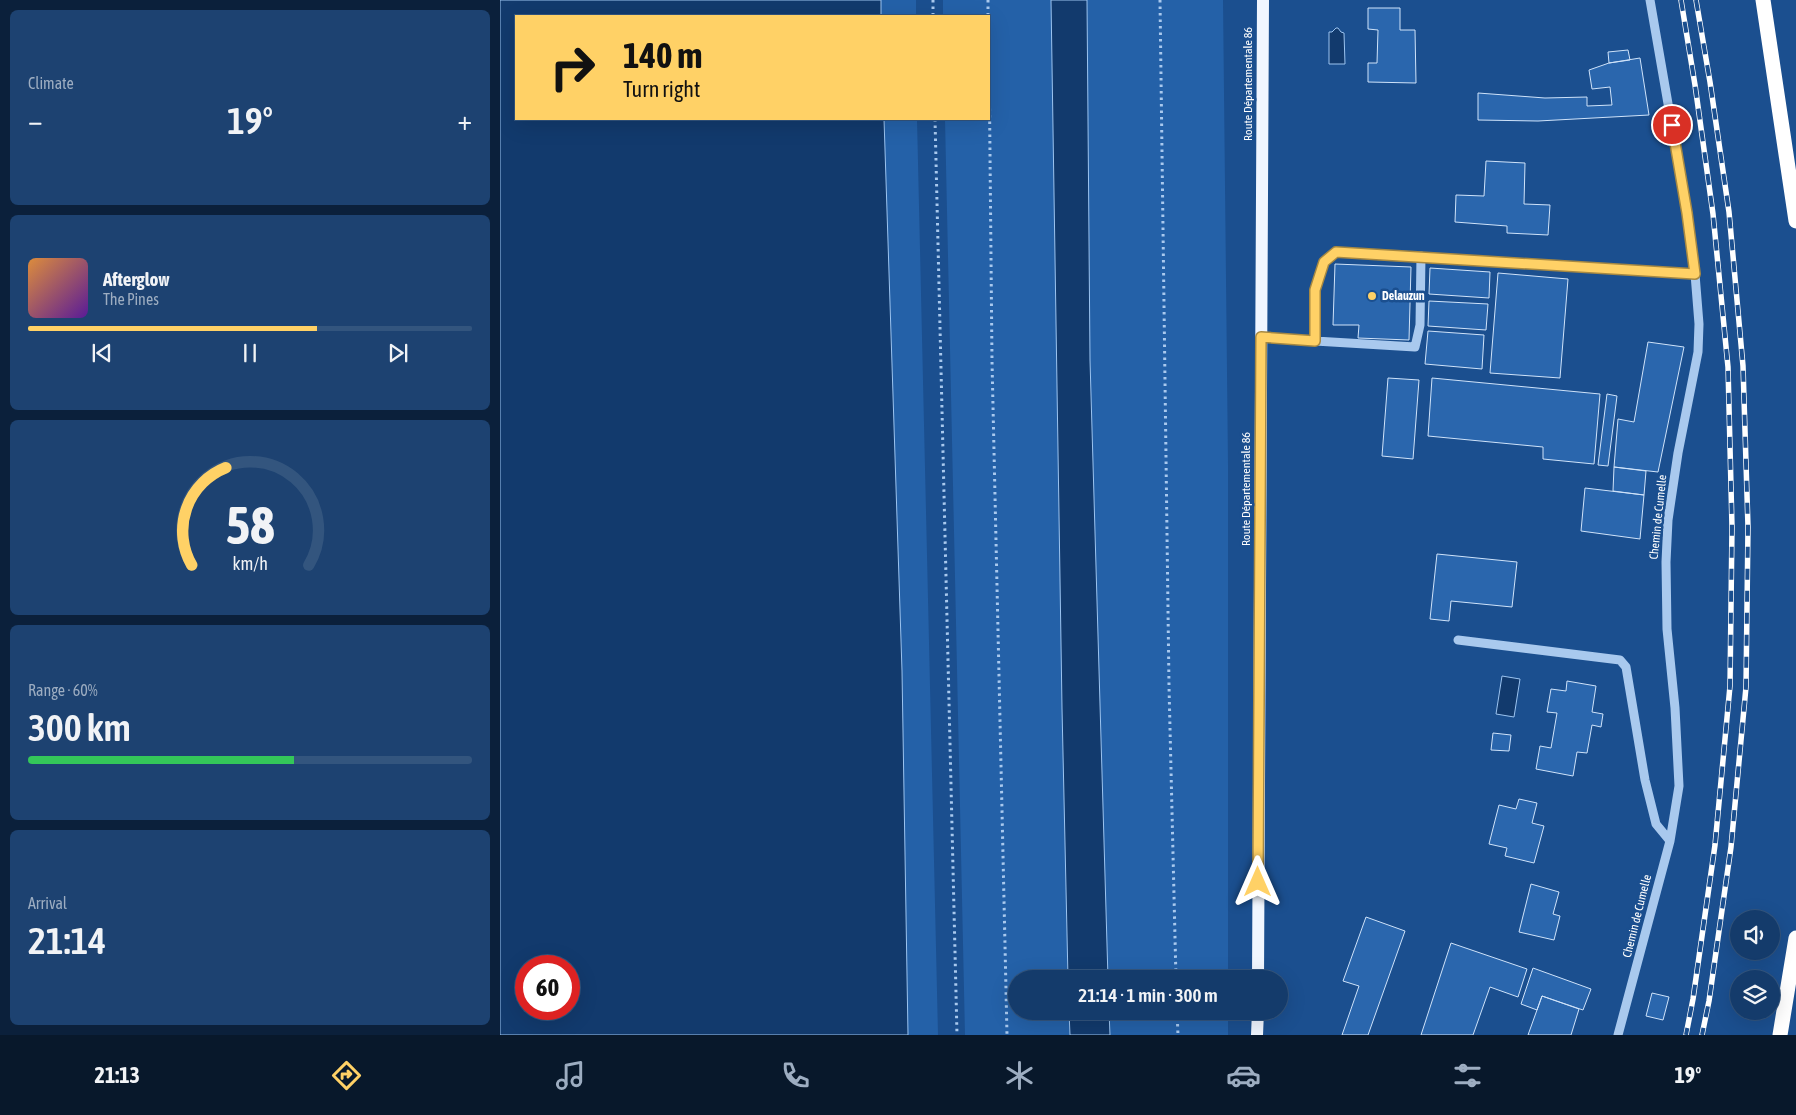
<!DOCTYPE html>
<html lang="en">
<head>
<meta charset="utf-8">
<style>
  body { margin:0; font-family:"Asap Condensed",sans-serif; background:#1d4271; color:#f1f3f6; height:100vh; display:flex; flex-direction:column; font-size:19px; white-space:nowrap }
  * { box-sizing:border-box; margin:0 }
  p { font-size:16px; color:#9dadc1 }
  .icon { flex:none; width:28px; height:28px; fill:none; stroke:currentColor; stroke-width:2; stroke-linecap:round; stroke-linejoin:round }
  .map { position:relative; flex:1; overflow:hidden }
  .drawer { display:flex; flex-direction:column; gap:10px; padding:10px; background:#0b203b; width:500px }
  .drawer>* { flex:none }
  .guide { position:absolute; left:15px; top:15px; width:475px; height:105px; border-radius:0px; box-shadow:0 5px 20px #0002,0 0 0 1px #33557e; background:#ffd166; color:#111; overflow:hidden }
  .tools { position:absolute; left:1230px; top:910px; display:grid; gap:10px }
  .tools a { display:grid; place-items:center; width:50px; height:50px; border-radius:50%; background:#143b6b; box-shadow:0 5px 20px #0002,0 0 0 1px #33557e; font-size:25px }
  .speed { position:absolute; left:15px; top:955px; display:flex; gap:10px; font-size:25px; font-weight:700; text-align:center }
  .speed>* { display:grid; place-content:center; width:65px; height:65px; border-radius:50%; background:#143b6b; box-shadow:0 5px 20px #0002,0 0 0 1px #33557e; line-height:1 }
  .speed .limit { border:8px solid #d22; background:#fff; color:#111 }
  .pin { position:absolute; display:grid; place-items:center; width:42px; height:42px; color:#fff; margin:-21px; border:2px solid #fff; border-radius:50%; box-shadow:0 1px 5px #0007 }
  .me { position:absolute; width:55px; margin:-28px; rotate:0deg; stroke-linejoin:round; filter:drop-shadow(0 0 4px #0008) }
  .turn { display:flex; align-items:center; gap:18px; height:105px; padding:0 25px; font-size:22px }
  .turn .icon { width:65px; height:65px; stroke-width:2.5 }
  .turn b { display:block; font-size:35px; line-height:42px }
  .big { font-size:38px; font-weight:600; line-height:1.1 }
  .drawer .tile { flex:1; display:flex; flex-direction:column; justify-content:center; gap:8px; min-width:0; padding:0 18px; border-radius:8px; background:#1d4271 }
  .drawer .dial { align-items:center; gap:0 }
  .dial svg { height:130px; overflow:visible; fill:none; stroke:#33557e; stroke-width:7; stroke-linecap:round; text-anchor:middle }
  .dial text { fill:#f1f3f6; stroke:none }
  .song { display:flex; align-items:center; gap:15px }
  .cover { width:60px; height:60px; border-radius:8px; background:linear-gradient(135deg,hsl(30 70% 55%),hsl(270 70% 35%)) }
  .played { height:5px; border-radius:2px; background:linear-gradient(90deg,#ffd166 65%,#33557e 65%) }
  .keys { display:flex; justify-content:space-around; direction:ltr }
  .heat { display:flex; justify-content:space-between; align-items:center; font-size:28px; direction:ltr }
  .charge { height:8px; border-radius:4px; background:linear-gradient(90deg,#34c759 60%,#33557e 0) }
  .trip { position:absolute; left:508px; top:970px; width:280px; height:50px; border-radius:25px; background:#143b6b; box-shadow:0 5px 20px #0002,0 0 0 1px #33557e; font-weight:600; line-height:50px; text-align:center }
  .menu { display:flex; height:80px; justify-content:space-around; align-items:center; background:#08182b; color:#9dadc1 }
  .menu .icon { width:35px; height:35px }
  .menu .active { color:#ffd166 }
  .menu b { font-size:22px; color:#f1f3f6 }
  main { display:flex; flex:1; min-height:0 }
  .map>svg:first-child { display:block }
  .green { fill:#2461a8 }
  .water { fill:#123a6d; stroke:#9cc4f0; fill-rule:evenodd }
  .building { fill:#2a66ad; stroke:#cfe3fa }
  .lines { fill:none; stroke-linecap:round; stroke-linejoin:round }
  .path { stroke:#a9c9ee; stroke-width:3; stroke-dasharray:2.5 4; stroke-linecap:butt }
  .minor { stroke:#a9c9ee; stroke-width:9 }
  .major { stroke:#f0f6ff; stroke-width:12 }
  .highway { stroke:#fff; stroke-width:15 }
  .rail-casing { stroke:#fff; stroke-width:5.5 }
  .rail { stroke:#1b4f8f; stroke-width:4; stroke-dasharray:11; stroke-linecap:butt }
  .route-casing { stroke:#a68842; stroke-width:12 }
  .route { stroke:#ffd166; stroke-width:9 }
  .poi-dot { fill:#ffd166; stroke:#1b4f8f; stroke-width:2 }
  .labels { text-anchor:middle; dominant-baseline:central; stroke-width:5; stroke-linejoin:round; paint-order:stroke }
  .street-label { font-size:12px; fill:#fff; stroke:#1b4f8f }
  .poi-label { font-size:12px; font-weight:bold; fill:#fff; stroke:#1b4f8f; text-anchor:start }
</style>
</head>
<body>
<main>
<section class="drawer">
<div class="tile"><p>Climate</p>
<div class="heat"><a>−</a><b class="big">19°</b><a>+</a></div>
</div>
<div class="tile">
<div class="song"><i class="cover"></i><div><b>Afterglow</b><p>The Pines</p></div></div>
<div class="played"></div>
<div class="keys"><svg class="icon" aria-label="previous" viewBox="0 0 24 24"><path d="M18 5L8 12l10 7zM5 5v14"/></svg><svg class="icon" aria-label="pause" viewBox="0 0 24 24"><path d="M8 5v14M16 5v14"/></svg><svg class="icon" aria-label="next" viewBox="0 0 24 24"><path d="M6 5l10 7-10 7zM19 5v14"/></svg></div>
</div>
<div class="tile dial"><svg viewBox="0 0 100 80">
<path d="M14 69A42 42 0 1 1 86 69"/>
<path d="M14 69A42 42 0 0 1 35 9" stroke="#ffd166"/>
<text x="50" y="56" font-size="32" font-weight="700">58</text>
<text x="50" y="72" font-size="11">km/h</text>
</svg></div>
<div class="tile"><p>Range · 60%</p><b class="big">300 km</b><div class="charge"></div></div>
<div class="tile"><p>Arrival</p><b class="big">21:14</b></div>
</section>
<div class="map">
<svg width="1296" height="1035" viewBox="0 0 1296 1035">
  <rect width="100%" height="100%" fill="#1b4f8f"/>
  <!-- green -->
  <path class="green" d="M381 0H416V16H381Z
    M443 0H551L562 708 568 979H516V1011H569L570 1035H465L445 119H489V16H443Z
    M587 0H723L728 465V979H608L590 360Z
    M384 119H417L438 1035H408L402 671Z
    M609 1011H728V1035H610Z"/>
  <!-- water -->
  <path class="water" d="M0 0H381V16H16V119H384L402 671 408 1035H0ZM69 966V1009H26V966Z
    M551 0H587L590 360 608 979H568L562 708Z
    M836 28H838L841 32 844 33 845 64H829V32H832Z
    M1002 676 1020 679 1014 717 996 714Z
    M569 1011H609L610 1035H570Z"/>
  <!-- building -->
  <path class="building" d="M868 8H900V30H915L916 83 868 82V63H877L878 30 868 29Z
    M1128 50 1130 60 1109 63 1108 52Z
    M1140 58 1149 115 1038 121 978 120V93L1045 98 1087 97V106L1112 105 1110 87 1092 89 1089 70 1109 63Z
    M986 161 1025 163 1024 204 1050 205 1048 235 1007 233V226L955 222 956 195 984 196Z
    M835 264 911 267 909 340 858 338 859 325H833Z
    M930 268 990 272 989 298 929 294Z
    M998 273 1068 279 1060 378 990 373Z
    M929 301 988 304 986 330 928 326Z
    M928 331 984 335 982 369 925 364Z
    M1148 342 1184 347 1158 472 1114 467 1118 419 1134 422Z
    M888 378 919 380 913 459 882 456Z
    M932 378 1100 394 1094 464 1043 459V447L928 436Z
    M1107 394 1117 396 1108 466 1098 465Z
    M1114 467 1146 471 1144 495 1113 491Z
    M1085 488 1144 495 1140 539 1081 531Z
    M937 554 1017 562 1012 607 951 601 949 621 930 619Z
    M1067 681 1096 686 1092 712 1103 714 1101 727 1092 725 1087 753 1077 752 1073 776 1036 769 1040 746 1051 748 1057 713 1047 712 1051 689 1066 691Z
    M993 733 1011 735 1009 751 991 750Z
    M1019 799 1037 803 1032 823 1044 826 1034 863 1005 856 1007 848 989 844 999 805 1016 809Z
    M1031 884 1059 892 1053 914 1060 916 1054 940 1019 932Z
    M866 917 905 931 868 1035H842L859 986 843 981Z
    M951 943 1027 969 1018 997 990 987 973 1035H921Z
    M1033 968 1091 989 1083 1010 1042 996 1037 1010 1021 1004Z
    M1152 993 1169 997 1163 1020 1146 1016Z
    M1042 996 1079 1009 1071 1035H1028Z"/>
  <g class="lines">
    <!-- path -->
    <path class="path" d="M433 0V16
      M488 0V16
      M660 0 669 686 676 979
      M489 50 492 361 507 1035
      M435 119 457 1035
      M677 1011 678 1035"/>
    <!-- minor -->
    <path class="minor" d="M761 337 815 341V291L824 262 836 252 1195 274
      M815 341 915 347 920 325 921 256
      M958 640 1120 660 1126 667 1145 780 1156 824 1170 841
      M1118 1035 1170 841 1179 786 1175 708 1167 629 1166 562 1168 520 1178 453 1198 352 1199 324 1195 274 1187 213 1150 0"/>
    <!-- major -->
    <path class="major" d="M758 979 763 0
      M757 1035 758 1011"/>
    <!-- highway -->
    <path class="highway" d="M1263 0 1296 221
      M1280 1035 1296 938"/>
    <defs>
      <path id="rail" d="M1181 0 1195 85 1213 214 1228 367 1232 527 1230 686 1215 845 1193 999 1186 1035
        M1196 0 1210 82 1229 212 1243 366 1248 527 1246 687 1231 847 1209 1001 1202 1035"/>
    </defs>
    <!-- rail casing -->
    <use href="#rail" class="rail-casing"/>
    <!-- rail -->
    <use href="#rail" class="rail"/>
  </g>
  <g class="lines">
    <defs>
      <path id="route" d="M758 882 761 337 815 341V290L824 262 836 252 1195 274 1187 213 1172 125"/>
    </defs>
    <!-- route casing -->
    <use href="#route" class="route-casing"/>
    <!-- route -->
    <use href="#route" class="route"/>
  </g>
  <!-- markers -->
  <circle class="poi-dot" cx="872" cy="296" r="5"/>
  <g class="labels">
    <!-- street labels -->
    <g class="street-label">
      <text transform="translate(748 84) rotate(-90)">Route Départementale 86</text>
      <text transform="translate(746 489) rotate(-90)">Route Départementale 86</text>
      <text transform="translate(1158 517) rotate(-84)">Chemin de Cumelle</text>
      <text transform="translate(1137 916) rotate(-76)">Chemin de Cumelle</text>
    </g>
    <!-- poi labels -->
    <g class="poi-label">
      <text x="882" y="296">Delauzun</text>
    </g>
  </g>
</svg>
<div class="tools">
<a><svg class="icon" aria-label="sound" viewBox="0 0 24 24"><path d="M4 9h4l5-4v14l-5-4H4zM17 9q2 3 0 6"/></svg></a>
<a><svg class="icon" aria-label="layers" viewBox="0 0 24 24"><path d="M12 4l9 5-9 5-9-5zM3 14l9 5 9-5"/></svg></a>
</div>
<div class="speed"><div class="limit">60</div></div>
<div class="pin" style="left:1172px;top:125px;background:#d93025"><svg class="icon" aria-label="arrive" viewBox="0 0 24 24"><path d="M6 21V4h12l-3 4 3 4H6"/></svg></div>
<svg class="me" style="left:758px;top:882px" viewBox="-20 -20 40 40"><path d="M0-17L14 15 0 8-14 15z" fill="#ffd166" stroke="#fff" stroke-width="4"/></svg>
<div class="trip">21:14 · 1 min · 300 m</div>
<div class="guide">
<div class="turn"><svg class="icon" aria-label="right" viewBox="0 0 24 24"><path d="M7 20v-9h11M14 6l5 5-5 5"/></svg><div><b>140 m</b>Turn right</div></div>
</div>
</div>
</main>
<nav class="menu">
<b>21:13</b>
<svg class="icon active" aria-label="directions" viewBox="0 0 24 24"><path d="M12 3l9 9-9 9-9-9zM9 14v-3h6M13 9l2 2-2 2"/></svg>
<svg class="icon" aria-label="music" viewBox="0 0 24 24"><path d="M9 18V5l10-2v13"/><circle cx="6" cy="18" r="3"/><circle cx="16" cy="16" r="3"/></svg>
<svg class="icon" aria-label="phone" viewBox="0 0 24 24"><path d="M5 4h4l2 5-3 2q2 4 5 5l2-3 5 2v4C11 20 4 13 5 4z"/></svg>
<svg class="icon" aria-label="climate" viewBox="0 0 24 24"><path d="M12 3v18M4 7l16 10M4 17L20 7"/></svg>
<svg class="icon" aria-label="car" viewBox="0 0 24 24"><path d="M5 17H2v-5l4-1 3-4h7l3 4 3 1v5h-3M9 17h6M6 11h13"/><circle cx="7" cy="17" r="2"/><circle cx="17" cy="17" r="2"/></svg>
<svg class="icon" aria-label="filters" viewBox="0 0 24 24"><path d="M4 7h16M4 17h16"/><circle cx="9" cy="7" r="2"/><circle cx="15" cy="17" r="2"/></svg>
<b>19°</b>
</nav>
</body>
</html>
